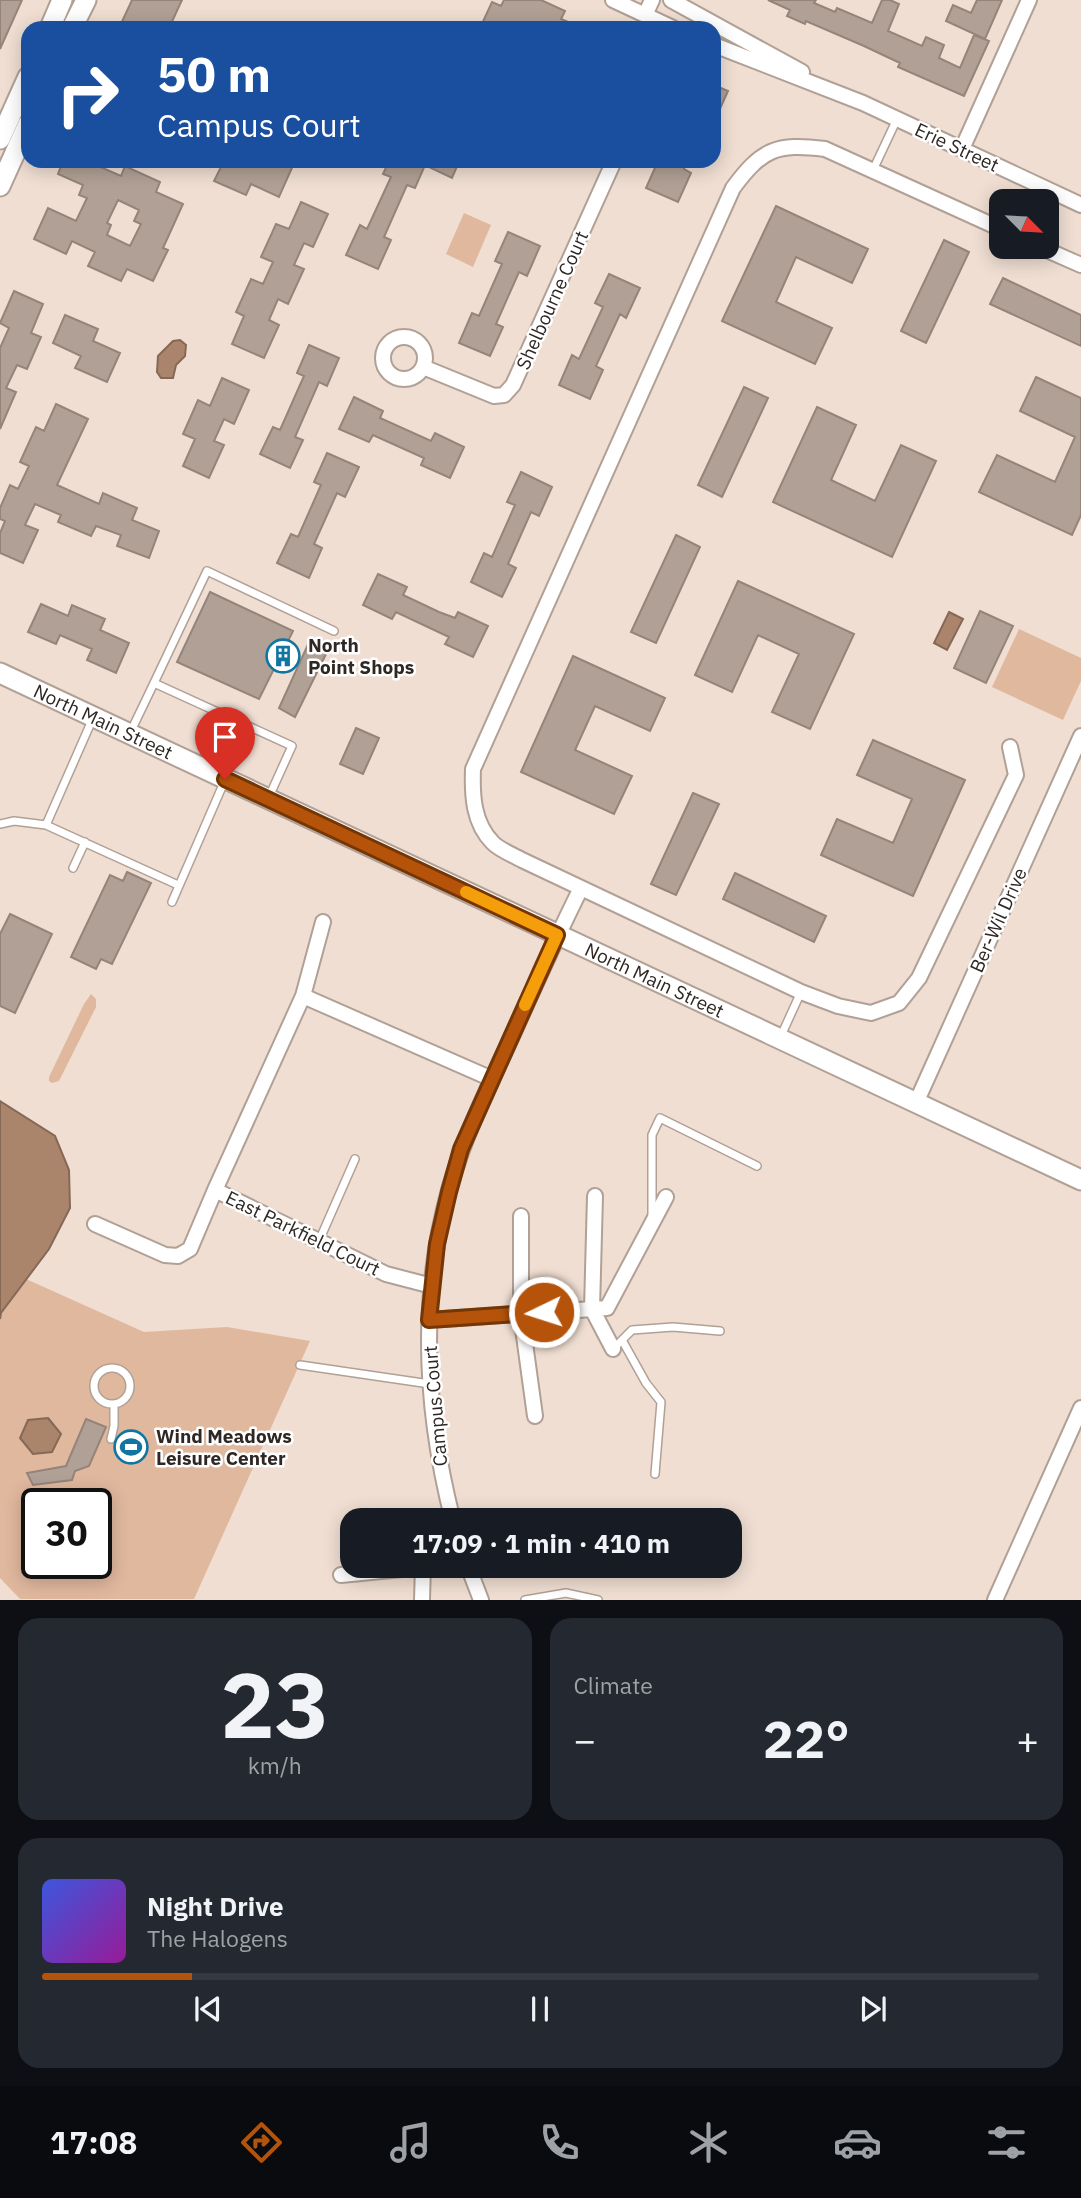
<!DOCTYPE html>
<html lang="en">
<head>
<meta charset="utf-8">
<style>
  body { margin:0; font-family:"IBM Plex Sans",sans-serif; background:#242831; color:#f1f3f6; height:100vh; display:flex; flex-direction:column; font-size:26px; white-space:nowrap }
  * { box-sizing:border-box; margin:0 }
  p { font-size:23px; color:#9ea1a6 }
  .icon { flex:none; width:38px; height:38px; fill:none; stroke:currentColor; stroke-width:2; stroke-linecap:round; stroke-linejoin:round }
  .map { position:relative; height:1600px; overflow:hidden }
  .sheet { display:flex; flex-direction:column; gap:18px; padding:18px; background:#0d0f14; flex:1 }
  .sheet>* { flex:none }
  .guide { position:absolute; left:21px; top:21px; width:700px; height:147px; border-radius:21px; box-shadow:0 4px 18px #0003; background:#1a4fa0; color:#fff; overflow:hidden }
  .needle { width:46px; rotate:114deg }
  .tools { position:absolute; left:989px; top:189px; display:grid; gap:14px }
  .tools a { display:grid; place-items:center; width:70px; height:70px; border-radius:14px; background:#171b24; box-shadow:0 4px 18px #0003; font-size:35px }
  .speed { position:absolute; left:21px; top:1488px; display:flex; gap:14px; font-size:35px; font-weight:700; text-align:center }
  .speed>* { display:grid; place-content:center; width:91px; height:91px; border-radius:50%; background:#171b24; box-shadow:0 4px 18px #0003; line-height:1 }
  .speed .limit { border:4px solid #111; border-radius:10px; background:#fff; color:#111 }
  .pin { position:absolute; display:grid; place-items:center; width:60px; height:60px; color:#fff; margin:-72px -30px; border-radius:50% 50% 50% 0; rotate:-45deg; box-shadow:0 0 7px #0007 }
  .pin .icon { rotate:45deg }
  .me { position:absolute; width:77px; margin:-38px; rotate:266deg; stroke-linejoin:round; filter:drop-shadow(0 0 5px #0008) }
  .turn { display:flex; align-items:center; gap:24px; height:147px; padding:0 21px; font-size:32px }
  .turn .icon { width:91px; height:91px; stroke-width:2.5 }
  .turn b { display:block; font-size:49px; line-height:60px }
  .big { font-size:52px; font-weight:700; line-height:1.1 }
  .sheet .tile { flex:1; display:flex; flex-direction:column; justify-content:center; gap:10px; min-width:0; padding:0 24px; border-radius:21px; background:#242831 }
  .sheet .dial { align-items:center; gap:0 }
  .dial b { font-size:91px; line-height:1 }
  .song { display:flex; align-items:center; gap:21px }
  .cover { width:84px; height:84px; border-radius:10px; background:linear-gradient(135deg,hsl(230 70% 55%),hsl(300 70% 35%)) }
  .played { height:7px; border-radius:4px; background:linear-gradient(90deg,#b45309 15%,#363941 15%) }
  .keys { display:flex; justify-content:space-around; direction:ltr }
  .heat { display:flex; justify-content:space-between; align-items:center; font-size:38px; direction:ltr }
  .sheet .tiles { flex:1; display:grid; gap:18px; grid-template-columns:1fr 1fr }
  .tile:last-child { grid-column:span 2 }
  .trip { position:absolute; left:340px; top:1508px; width:402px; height:70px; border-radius:21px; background:#171b24; box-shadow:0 4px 18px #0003; font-weight:700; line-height:70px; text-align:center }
  .tabs { display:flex; height:112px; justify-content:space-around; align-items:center; background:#090b0e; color:#9ea1a6 }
  .tabs .icon { width:49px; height:49px }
  .tabs .current { color:#b45309 }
  .tabs b { font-size:32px; color:#f1f3f6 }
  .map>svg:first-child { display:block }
  .green { fill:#e0b89e; fill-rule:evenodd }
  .water { fill:#aa856c; stroke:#856956; stroke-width:2 }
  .building { fill:#b1a095; stroke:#948479; stroke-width:2; fill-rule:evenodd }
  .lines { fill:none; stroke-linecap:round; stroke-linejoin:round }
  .lane-casing { stroke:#b1a095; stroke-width:10 }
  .street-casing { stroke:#b1a095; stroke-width:18 }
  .secondary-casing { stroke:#b1a095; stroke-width:23 }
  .lane { stroke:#fff; stroke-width:7 }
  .street { stroke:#fff; stroke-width:14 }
  .secondary { stroke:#fff; stroke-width:19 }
  .route-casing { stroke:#753606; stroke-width:18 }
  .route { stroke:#b45309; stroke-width:12 }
  .slow { stroke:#f59e0b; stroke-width:12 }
  .labels { text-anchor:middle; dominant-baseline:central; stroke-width:5; stroke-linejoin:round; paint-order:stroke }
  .street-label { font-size:19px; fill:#2e2723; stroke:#fff }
  .poi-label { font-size:19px; font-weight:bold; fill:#2e2723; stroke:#fff; text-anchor:start }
</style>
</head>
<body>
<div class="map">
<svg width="1081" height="1600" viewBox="0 0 1081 1600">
  <rect width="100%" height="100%" fill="#f0ded2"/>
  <!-- green -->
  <path class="green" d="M464 213 491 225 473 267 446 254Z
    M1019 629 1081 658V681L1063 720 992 687Z
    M91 994 96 999V1007L59 1081 52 1083 49 1081V1077L84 1004Z
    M26 1279 144 1332 227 1327 310 1341 194 1599H20L0 1578V1319L1 1313ZM37 1503H96V1563H37Z"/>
  <!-- water -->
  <path class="water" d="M180 340 186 345 185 356 176 365 173 378H161L157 372 158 356 173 341Z
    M949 612 963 619 947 650 934 643Z
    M0 1101 55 1136 69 1170 70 1208 49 1249 1 1313 0 1319Z
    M48 1418 61 1434 52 1452 33 1454 20 1438 28 1420Z"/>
  <!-- building -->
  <path class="building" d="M0 0H22L0 49Z
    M132 0H182L169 28H119Z
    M504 0H541L565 11 561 19 582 28H480L492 2 501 6Z
    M768 0H816L814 3 835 12 837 8 872 23 882 0H890L899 4 888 31 922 46 926 37 944 45 939 58 960 68 974 35 989 41 964 96 898 67 900 63 864 46 806 21 805 24 787 16 790 10Z
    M977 0H1002L985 39 946 21 953 5 971 13Z
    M714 85 728 91 714 122Z
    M63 161H101L98 166 121 176 125 166 160 182 156 192 183 204 163 248 168 250 153 281 127 269 121 281 88 266 95 252 72 241 66 254 34 239 48 208 76 221 87 198 79 195 83 185 58 174ZM118 200 139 210 134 221 141 224 130 246 107 235 111 225 107 223Z
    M224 161H295L279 197 251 184 246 195 214 181Z
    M389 161H451L458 164 452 178 425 165 415 188 407 185 384 237 391 240 378 269 346 255 360 225 367 229 391 177 383 174Z
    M658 161H688L684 169 691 173 678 202 646 188Z
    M301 202 328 214 313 247 304 243 294 265 304 269 288 304 278 299 269 320 279 325 264 358 232 344 244 316 236 312 251 279 263 284 273 262 261 257 276 224 289 229Z
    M776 206 868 249 852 283 796 257 776 302 832 328 815 364 722 321Z
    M508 232 540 246 527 276 519 272 496 324 503 327 490 356 459 343 472 313 479 316 502 264 495 261Z
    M944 240 969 252 926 343 901 331Z
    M609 274 640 288 626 318 620 314 596 366 603 370 590 399 559 385 572 355 579 359 603 307 595 303Z
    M1003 278 1081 315V346L990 304Z
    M14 291 43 304 31 333 41 337 27 369 17 365 6 388 16 392 0 429V348L9 328 0 323Z
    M65 315 98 329 93 341 120 353 107 382 75 368 81 356 53 343Z
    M309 345 339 358 327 386 319 382 295 437 303 440 290 468 260 454 273 427 280 430 304 376 297 373Z
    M1036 377 1081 398V515L1072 535 979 492 997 455 1055 482 1075 437 1020 411Z
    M222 378 249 390 234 424 224 419 214 441 224 445 209 478 183 466 195 439 183 434 198 400 210 406Z
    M744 387 768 398 722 497 698 485Z
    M354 397 383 411 380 418 431 441 435 433 464 447 450 478 421 465 424 458 373 435 369 442 339 429Z
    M56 404 88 419 57 485 99 504 103 493 137 508 132 520 159 531 149 558 117 546 121 535 96 526 91 536 58 522 61 515 35 504 25 525 38 530 23 563 0 553V533L5 521 0 519V508L10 485 18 489 29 466 20 462 36 427 44 431Z
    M817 407 856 425 831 480 875 501 901 445 936 461 892 557 773 502Z
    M327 453 359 467 345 497 337 493 314 544 322 548 309 578 277 563 291 534 298 537 321 485 314 482Z
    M521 472 552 487 539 516 531 512 508 564 516 568 502 597 471 582 484 553 492 557 515 505 507 502Z
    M676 535 700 547 656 643 631 632Z
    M378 574 407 587 403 595 439 612 455 618 458 612 488 626 473 657 445 644 449 637 396 612 392 619 363 605Z
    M738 581 854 634 810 729 772 712 799 654 758 635 732 692 695 675Z
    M210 592 293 631 259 699 177 662Z
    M41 604 68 616 72 605 105 619 100 630 129 643 116 673 87 660 92 649 60 635 56 644 28 632Z
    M980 611 1013 626 986 683 954 668Z
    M310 640 329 648 295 717 279 708Z
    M573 656 665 698 650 731 595 706 575 750 632 776 614 814 521 772Z
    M356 728 379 738 363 774 340 764Z
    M873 740 965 780 913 896 821 855 837 819 893 843 912 799 857 775Z
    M693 793 719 804 676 895 651 884Z
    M127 872 151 883 112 964 101 959 96 969 71 957 110 875 123 881Z
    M735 873 826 916 814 942 723 899Z
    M10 914 52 934 15 1013 0 1006V934Z
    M86 1419 106 1427 89 1466 75 1471 72 1480 33 1485 27 1473 66 1466Z"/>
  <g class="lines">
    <defs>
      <path id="lane" d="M873 170 897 119
        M154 683 207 571 334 631
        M130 733 154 683 292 746 268 799
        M0 824 14 821 46 825 178 885
        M46 825 93 718
        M73 868 85 842
        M172 902 225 780
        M780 1038 801 992
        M652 1219V1135L660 1118 757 1166
        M319 1241 355 1159
        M622 1340 646 1383 661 1402 655 1474
        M618 1344 632 1330 673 1327 720 1331
        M300 1365 430 1384
        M94 1386a18 18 0 1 1 36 0a18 18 0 1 1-36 0Z
        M111 1439 114 1426V1404
        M525 1600 566 1593 598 1600"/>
      <path id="street" d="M613 0 673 28
        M671 0 802 72
        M645 15 652 0
        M714 45 863 103 1081 205
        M962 149 1029 0
        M1001 229 825 149C776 143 762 149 733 188L473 769C472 795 473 823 493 843 500 850 513 855 522 860L801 992 838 1006 871 1013 899 1003 919 978 1016 775 1010 747
        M1040 247 1081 265
        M383 358a21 21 0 1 1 42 0a21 21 0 1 1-42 0Z
        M423 367 494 396 504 395 513 385 614 161
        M303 996 492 1079
        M916 1103 1081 736
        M215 1190 303 996 323 922
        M595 1196 592 1309 613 1349
        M521 1216V1314L535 1416
        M95 1224 165 1255 178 1256 190 1249 215 1190 386 1274 432 1286
        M429 1320 607 1308 666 1197
        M384 1518 386 1521
        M453 1521C425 1412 419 1299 449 1190 463 1140 485 1094 507 1047 531 994 555 940 581 888
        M468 1566 481 1600
        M341 1575 432 1566
        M422 1600 423 1566
        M995 1600 1081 1408"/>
      <g id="secondary">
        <path d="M50 28 62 0"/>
        <path d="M72 28 86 0"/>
        <path d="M0 139 28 77"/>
        <path d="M0 186 28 124"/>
        <path id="s1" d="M0 673 1081 1180"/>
      </g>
    </defs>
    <!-- lane casing -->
    <use href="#lane" class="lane-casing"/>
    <!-- street casing -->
    <use href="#street" class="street-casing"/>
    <!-- secondary casing -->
    <use href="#secondary" class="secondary-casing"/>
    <!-- lane -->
    <use href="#lane" class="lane"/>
    <!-- street -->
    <use href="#street" class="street"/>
    <!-- secondary -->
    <use href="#secondary" class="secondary"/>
  </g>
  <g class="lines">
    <defs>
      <path id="route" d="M225 779 557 935 461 1149 449 1192 437 1244 429 1320 544 1312"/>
    </defs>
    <!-- route casing -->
    <use href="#route" class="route-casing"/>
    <!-- route -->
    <use href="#route" class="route"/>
    <!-- slow -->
    <path class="slow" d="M466 892 557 935 525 1005"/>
  </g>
  <!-- icons -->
  <defs>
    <symbol id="building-ring" viewBox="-11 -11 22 22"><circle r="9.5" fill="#fff" stroke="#1075a1" stroke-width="1.5"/><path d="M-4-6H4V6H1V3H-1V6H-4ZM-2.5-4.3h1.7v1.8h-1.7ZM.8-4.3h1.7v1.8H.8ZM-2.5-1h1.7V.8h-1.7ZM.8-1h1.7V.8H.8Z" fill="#1075a1"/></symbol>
    <symbol id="stadium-ring" viewBox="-11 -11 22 22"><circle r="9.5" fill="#fff" stroke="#1075a1" stroke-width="1.5"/><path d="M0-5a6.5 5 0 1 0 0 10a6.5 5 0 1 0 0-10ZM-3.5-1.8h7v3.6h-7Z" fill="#1075a1"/></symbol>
  </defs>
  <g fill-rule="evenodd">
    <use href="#building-ring" x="264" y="637" width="38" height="38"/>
    <use href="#stadium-ring" x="112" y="1428" width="38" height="38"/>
  </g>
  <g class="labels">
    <!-- street labels -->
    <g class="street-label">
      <text transform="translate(957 147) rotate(25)">Erie Street</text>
      <text transform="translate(552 300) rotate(-66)">Shelbourne Court</text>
      <text stroke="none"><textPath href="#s1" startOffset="114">North Main Street</textPath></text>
      <text transform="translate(998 920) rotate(-66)">Ber-Wil Drive</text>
      <text stroke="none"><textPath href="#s1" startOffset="723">North Main Street</textPath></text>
      <text transform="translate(303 1233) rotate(26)">East Parkfield Court</text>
      <text transform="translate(435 1406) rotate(-95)">Campus Court</text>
    </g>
    <!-- poi labels -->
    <g class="poi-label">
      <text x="308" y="645">North<tspan x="308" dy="22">Point Shops</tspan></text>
      <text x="156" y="1436">Wind Meadows<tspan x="156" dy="22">Leisure Center</tspan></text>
    </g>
  </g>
</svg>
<div class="tools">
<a><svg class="needle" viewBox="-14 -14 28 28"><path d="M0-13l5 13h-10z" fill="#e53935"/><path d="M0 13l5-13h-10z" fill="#9ea1a6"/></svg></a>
</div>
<div class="speed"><div class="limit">30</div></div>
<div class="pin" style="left:225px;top:779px;background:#d93025"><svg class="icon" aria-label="arrive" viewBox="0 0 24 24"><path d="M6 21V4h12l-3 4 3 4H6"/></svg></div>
<svg class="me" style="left:544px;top:1312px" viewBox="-20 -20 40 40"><circle r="17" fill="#b45309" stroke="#fff" stroke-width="3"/><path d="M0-11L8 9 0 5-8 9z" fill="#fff"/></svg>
<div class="trip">17:09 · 1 min · 410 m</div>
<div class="guide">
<div class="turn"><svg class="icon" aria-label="right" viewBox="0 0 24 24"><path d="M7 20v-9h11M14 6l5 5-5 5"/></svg><div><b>50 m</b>Campus Court</div></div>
</div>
</div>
<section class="sheet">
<div class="tiles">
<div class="tile dial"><b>23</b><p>km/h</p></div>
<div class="tile"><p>Climate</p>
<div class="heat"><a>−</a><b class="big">22°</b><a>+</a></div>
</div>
<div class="tile">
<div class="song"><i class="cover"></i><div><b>Night Drive</b><p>The Halogens</p></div></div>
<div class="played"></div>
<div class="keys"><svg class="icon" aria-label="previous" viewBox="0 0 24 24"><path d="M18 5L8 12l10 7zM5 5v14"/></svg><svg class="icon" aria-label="pause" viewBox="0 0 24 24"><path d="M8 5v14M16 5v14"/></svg><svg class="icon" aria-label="next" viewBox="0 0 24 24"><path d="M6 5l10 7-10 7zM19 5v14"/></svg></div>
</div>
</div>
</section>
<nav class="tabs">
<b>17:08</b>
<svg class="icon current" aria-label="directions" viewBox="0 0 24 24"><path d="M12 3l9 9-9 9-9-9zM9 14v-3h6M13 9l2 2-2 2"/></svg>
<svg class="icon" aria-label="music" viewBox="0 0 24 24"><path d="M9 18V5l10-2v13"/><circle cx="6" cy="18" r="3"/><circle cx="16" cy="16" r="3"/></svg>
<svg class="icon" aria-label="phone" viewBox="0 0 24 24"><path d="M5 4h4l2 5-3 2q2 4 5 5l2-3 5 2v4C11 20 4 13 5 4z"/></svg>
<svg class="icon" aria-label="climate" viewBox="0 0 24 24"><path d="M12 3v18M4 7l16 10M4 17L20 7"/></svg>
<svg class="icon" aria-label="car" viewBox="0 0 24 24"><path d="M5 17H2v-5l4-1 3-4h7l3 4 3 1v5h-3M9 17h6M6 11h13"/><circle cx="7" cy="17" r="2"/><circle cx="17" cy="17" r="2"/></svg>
<svg class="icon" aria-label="filters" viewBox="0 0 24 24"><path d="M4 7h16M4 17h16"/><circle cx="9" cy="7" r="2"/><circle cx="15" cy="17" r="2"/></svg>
</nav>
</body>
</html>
